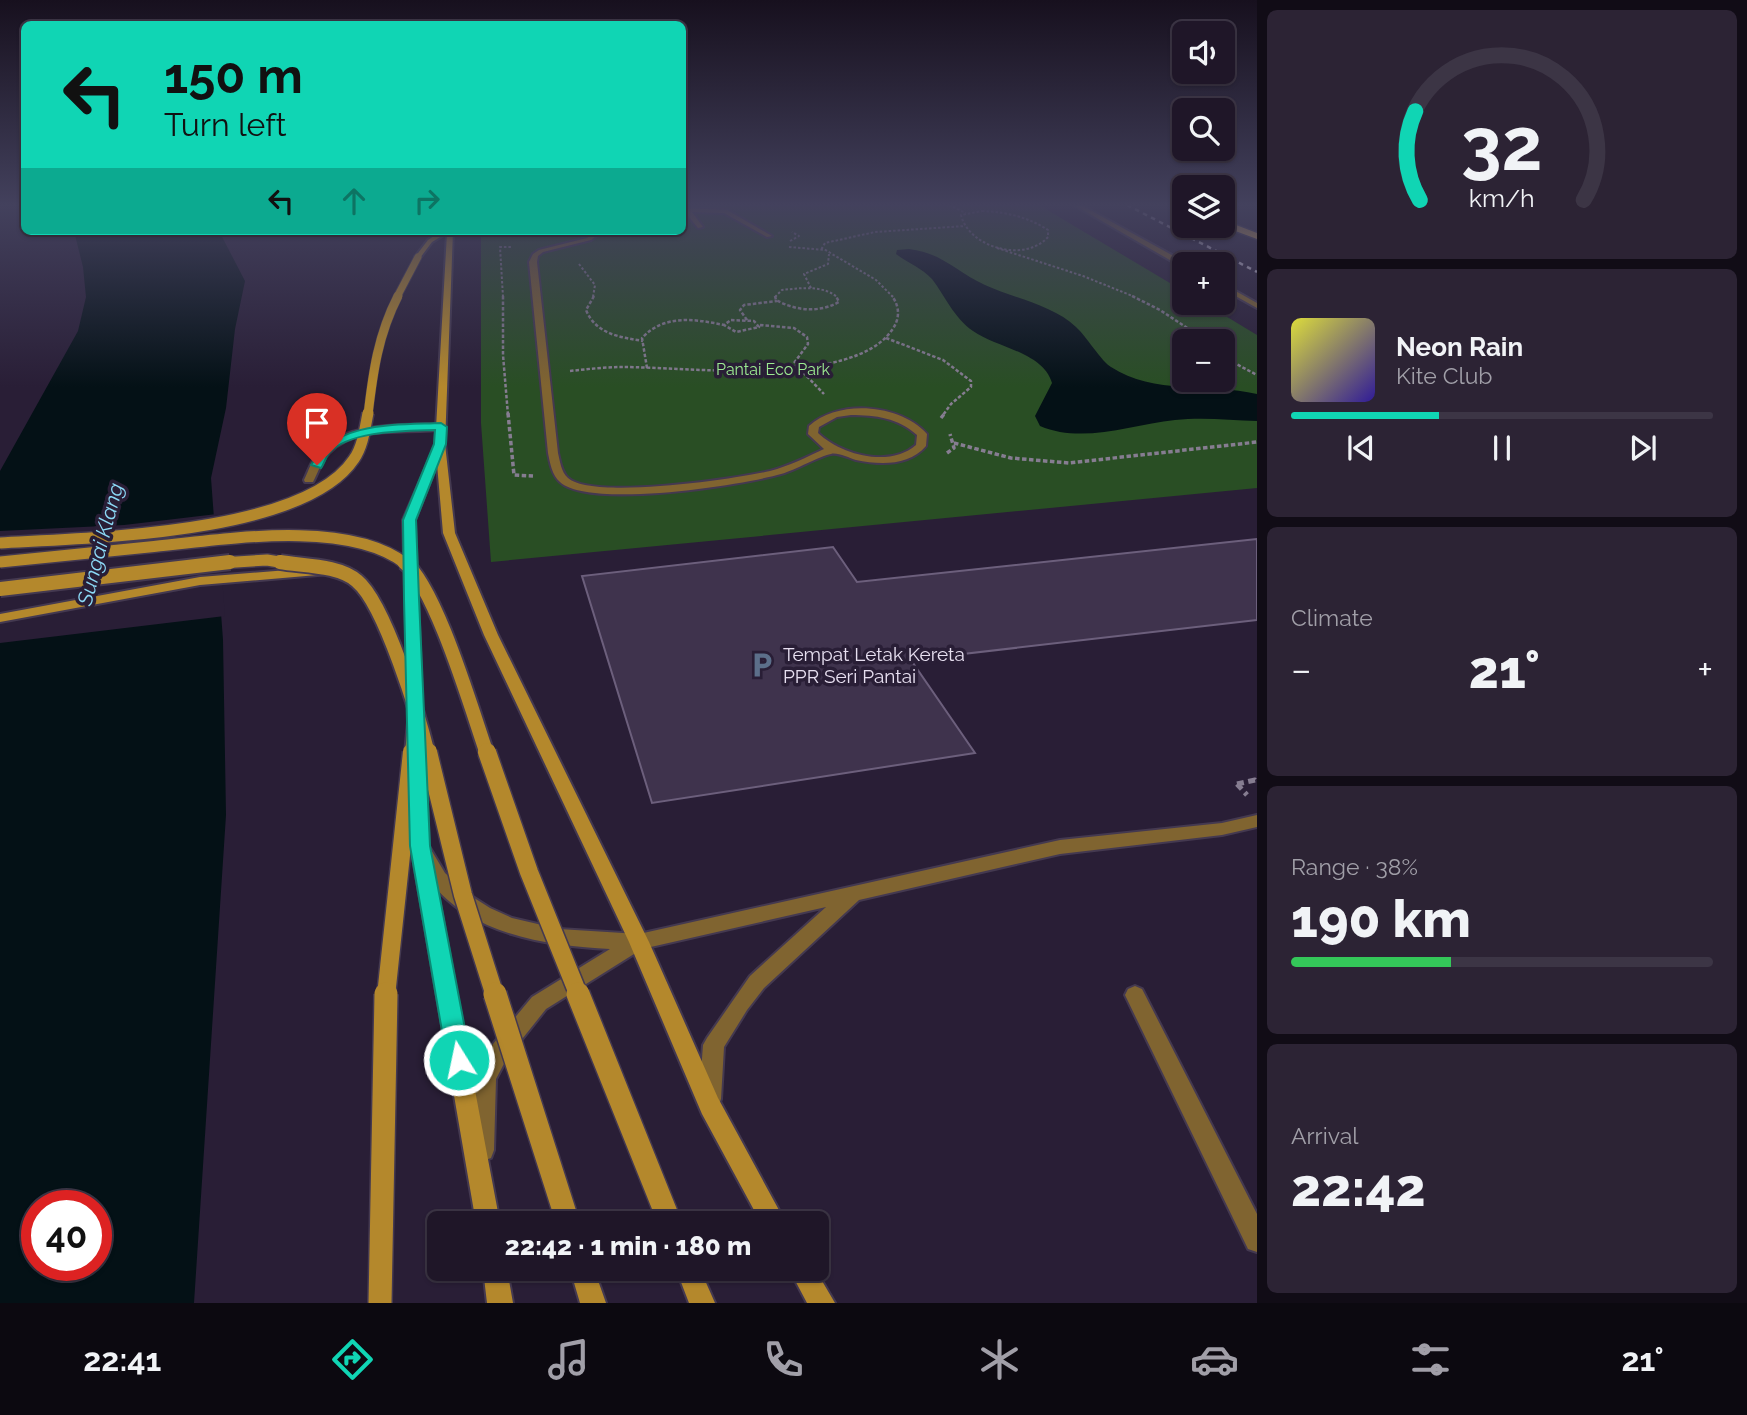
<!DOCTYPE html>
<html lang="en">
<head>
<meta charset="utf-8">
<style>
  body { margin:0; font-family:Raleway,sans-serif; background:#2c2334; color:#f1f3f6; height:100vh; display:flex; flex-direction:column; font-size:26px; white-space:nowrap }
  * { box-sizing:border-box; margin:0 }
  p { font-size:23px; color:#a19fa8 }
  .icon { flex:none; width:38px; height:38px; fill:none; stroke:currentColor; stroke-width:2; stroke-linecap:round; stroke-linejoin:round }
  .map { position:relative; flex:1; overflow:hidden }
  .details { display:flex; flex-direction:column; gap:10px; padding:10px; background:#110c16; width:490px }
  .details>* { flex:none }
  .guide { position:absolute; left:21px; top:21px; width:665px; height:214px; border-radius:10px; box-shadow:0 2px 5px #0004,0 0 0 2px #3c3545; background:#10d5b4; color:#111; overflow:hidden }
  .buttons { position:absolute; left:1172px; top:21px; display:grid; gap:14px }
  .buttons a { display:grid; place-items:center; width:63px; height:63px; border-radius:10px; background:#1f1628; box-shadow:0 2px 5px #0004,0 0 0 2px #3c3545; font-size:35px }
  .speed { position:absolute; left:21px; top:1190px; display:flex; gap:14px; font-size:35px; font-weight:700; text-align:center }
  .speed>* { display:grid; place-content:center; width:91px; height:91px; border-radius:50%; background:#1f1628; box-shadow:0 2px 5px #0004,0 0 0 2px #3c3545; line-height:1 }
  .speed .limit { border:10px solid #d22; background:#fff; color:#111 }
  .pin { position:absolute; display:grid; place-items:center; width:60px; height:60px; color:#fff; margin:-72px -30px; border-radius:50% 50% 50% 0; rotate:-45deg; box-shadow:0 0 7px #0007 }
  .pin .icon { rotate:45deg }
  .me { position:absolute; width:77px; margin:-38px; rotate:350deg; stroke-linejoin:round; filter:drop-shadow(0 0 5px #0008) }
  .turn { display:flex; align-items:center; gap:24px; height:147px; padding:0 28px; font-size:32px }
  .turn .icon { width:91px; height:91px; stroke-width:2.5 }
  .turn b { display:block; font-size:49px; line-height:60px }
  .lanes { display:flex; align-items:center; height:66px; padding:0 28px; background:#0003; justify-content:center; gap:35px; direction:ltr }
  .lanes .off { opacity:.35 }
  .big { font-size:52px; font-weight:800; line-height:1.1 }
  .details .widget { flex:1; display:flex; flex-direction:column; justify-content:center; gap:10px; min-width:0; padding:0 24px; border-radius:10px; background:#2c2334 }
  .details .dial { align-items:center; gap:0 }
  .dial svg { height:182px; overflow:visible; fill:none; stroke:#3c3545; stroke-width:7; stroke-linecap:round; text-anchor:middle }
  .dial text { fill:#f1f3f6; stroke:none }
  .song { display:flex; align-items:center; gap:21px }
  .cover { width:84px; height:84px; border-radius:10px; background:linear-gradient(135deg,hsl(60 70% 55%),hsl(250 70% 35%)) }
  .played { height:7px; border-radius:4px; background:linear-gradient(90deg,#10d5b4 35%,#3c3545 35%) }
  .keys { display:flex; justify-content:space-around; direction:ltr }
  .heat { display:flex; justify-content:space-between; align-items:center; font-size:38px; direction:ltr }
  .charge { height:10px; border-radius:5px; background:linear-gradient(90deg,#34c759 38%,#3c3545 0) }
  .trip { position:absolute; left:427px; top:1211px; width:402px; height:70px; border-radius:10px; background:#1f1628; box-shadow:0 2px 5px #0004,0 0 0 2px #3c3545; font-weight:800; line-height:70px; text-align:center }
  .tab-bar { display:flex; height:112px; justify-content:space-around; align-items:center; background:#0c0910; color:#a19fa8 }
  .tab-bar .icon { width:49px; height:49px }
  .tab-bar .on { color:#10d5b4 }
  .tab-bar b { font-size:32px; color:#f1f3f6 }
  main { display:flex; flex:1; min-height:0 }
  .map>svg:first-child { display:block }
  .green { fill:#294e24; fill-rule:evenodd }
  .water { fill:#041116; fill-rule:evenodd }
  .pier { fill:#291e36 }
  .building { fill:#3f334d; stroke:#6c5f7c; stroke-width:2 }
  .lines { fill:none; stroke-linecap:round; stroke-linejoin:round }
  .lane-casing { stroke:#443950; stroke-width:4 }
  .street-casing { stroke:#443950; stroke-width:4 }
  .secondary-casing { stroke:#443950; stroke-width:4 }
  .highway-casing { stroke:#443950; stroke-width:3 }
  .path-far3 { stroke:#867d91; stroke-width:2; stroke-dasharray:2.5 2; stroke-linecap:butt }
  .path-far2 { stroke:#867d91; stroke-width:2.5; stroke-dasharray:3.5 2; stroke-linecap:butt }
  .path-far1 { stroke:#867d91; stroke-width:3.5; stroke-dasharray:4.5 2.5; stroke-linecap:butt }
  .path { stroke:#867d91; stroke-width:5; stroke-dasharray:7 4.5; stroke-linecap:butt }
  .lane { fill:#806430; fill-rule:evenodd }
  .street { fill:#806430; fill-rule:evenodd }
  .secondary { fill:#b4882c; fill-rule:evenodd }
  .highway { fill:#f8c054; fill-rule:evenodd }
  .rail { stroke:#d0c7d9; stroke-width:2.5; stroke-dasharray:4.5 4.5; stroke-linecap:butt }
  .secondary-bridge-far5-casing { stroke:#443950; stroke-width:9; stroke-linecap:butt }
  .secondary-bridge-far4-casing { stroke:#443950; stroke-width:10; stroke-linecap:butt }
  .secondary-bridge-far3-casing { stroke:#443950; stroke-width:14; stroke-linecap:butt }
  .secondary-bridge-far2-casing { stroke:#443950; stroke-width:18; stroke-linecap:butt }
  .secondary-bridge-far1-casing { stroke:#443950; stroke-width:21; stroke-linecap:butt }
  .secondary-bridge-casing { stroke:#443950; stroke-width:26; stroke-linecap:butt }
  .secondary-bridge-far5 { stroke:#b4882c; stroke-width:7 }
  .secondary-bridge-far4 { stroke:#b4882c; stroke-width:9 }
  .secondary-bridge-far3 { stroke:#b4882c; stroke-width:11 }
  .secondary-bridge-far2 { stroke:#b4882c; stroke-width:14 }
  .secondary-bridge-far1 { stroke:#b4882c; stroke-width:18 }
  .secondary-bridge { stroke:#b4882c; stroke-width:23 }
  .route { fill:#10d5b4; stroke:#0a8a75; stroke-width:2 }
  .labels { text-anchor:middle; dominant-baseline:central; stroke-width:7; stroke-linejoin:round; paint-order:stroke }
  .far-park-label { font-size:16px; fill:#9ceb91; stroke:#291e36 }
  .poi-label { font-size:19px; fill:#e7dff0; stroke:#291e36; text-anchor:start }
  .water-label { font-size:21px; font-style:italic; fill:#8cd9f6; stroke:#291e36 }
</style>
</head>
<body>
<main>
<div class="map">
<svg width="1257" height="1303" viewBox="0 0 1257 1303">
  <rect width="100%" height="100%" fill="#291e36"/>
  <!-- green -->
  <path class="green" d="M683 205H1039L1185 292V303H1204L1257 335V488L491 562 481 423V231H682ZM1185 341H1223V380H1185Z"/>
  <!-- water -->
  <path class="water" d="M74 231H219L245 281 235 329 226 408 211 478 223 640 226 815 194 1303H0V471L78 331 86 297 83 267ZM37 1206H96V1265H37Z
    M909 249C943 253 956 272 985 285 1013 298 1053 305 1076 327 1086 336 1102 362 1111 367 1154 395 1209 383 1257 394V421C1230 420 1202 417 1175 420 1131 425 1082 444 1040 426L1035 416 1052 383C1043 352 997 348 973 331 954 318 945 296 932 279 922 268 908 263 896 254L897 250Z"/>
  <!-- pier -->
  <path class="pier" d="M217 514 225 616 0 643V531L124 525Z"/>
  <!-- building -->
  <path class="building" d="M1257 539V620L911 660 975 753 652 803 582 576 833 547 857 582Z"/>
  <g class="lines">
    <defs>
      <path id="lane" d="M682 208 727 210 772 236 767 237 724 213 692 212 703 227 698 228 685 212H682Z
        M596 231H603L591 240 543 252 538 256 537 262 558 453C560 461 561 472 568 478 593 500 735 479 770 471 789 466 807 457 824 449L808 434 809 426C839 399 900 404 927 434L926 446C909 466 880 465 856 460 849 458 837 452 831 454 819 456 796 470 781 474 743 485 590 509 560 482 552 475 550 463 548 453L529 262 533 254 539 250 587 238ZM851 415C876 415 898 418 917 435L916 445C890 468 841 455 818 433L819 427 837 417Z
        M441 424 446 427 445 429C408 435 358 423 329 453 321 461 318 473 313 482H305L304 480C309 470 312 459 319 451 345 422 406 425 441 424Z
        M1135 986 1142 989 1257 1214V1252L1248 1249 1125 995 1128 989Z"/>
      <path id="street" d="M1074 205H1081L1188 264 1182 267Z
        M1223 284 1257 303V308L1223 289Z
        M1257 815V827L1222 835 1060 854 859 900 764 988 747 1010 724 1047 721 1099 718 1107 710 1110 702 1107 699 1099 703 1045 707 1038 750 976 826 907 642 949 546 1009 507 1058 496 1079 494 1150 491 1158 483 1161 475 1158 472 1150 474 1078 493 1044 532 997 610 949C549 946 471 935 431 882 425 873 420 863 415 853L418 848 424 846 430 848 445 873 468 894 490 908 512 918 559 929 639 934 1060 840 1222 823Z"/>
      <path id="secondary" d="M441 231H453L445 444 455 533 498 635 649 942 718 1098 786 1223H761L702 1114 629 942 484 635 443 533 437 464 415 520 422 702 415 707 408 702 403 520 435 446 447 233 432 242 420 258 415 257 428 240Z
        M130 531 175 539 181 543 175 547 126 538V532Z
        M325 567 329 568 331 571 329 574 200 585 0 622V614L200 577Z
        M417 755 423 757 425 761 429 846 500 1223H476L411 846 409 761 411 757Z
        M483 1269H507L513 1303H487Z
        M570 1269H594L606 1303H580Z
        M676 1269H700L715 1303H689Z
        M789 1269H815L835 1303H807Z"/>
      <path id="highway" d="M1174 205H1185V210Z
        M1223 220 1257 233V239L1222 226Z"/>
    </defs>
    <!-- lane casing -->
    <use href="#lane" class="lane-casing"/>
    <!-- street casing -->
    <use href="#street" class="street-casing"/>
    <!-- secondary casing -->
    <use href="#secondary" class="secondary-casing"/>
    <!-- highway casing -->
    <use href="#highway" class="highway-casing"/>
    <!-- path-far3 -->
    <path class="path-far3" d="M949 205 966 213
      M982 211C1006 212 1028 217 1048 230V237C1025 263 969 248 961 215Z
      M790 241 799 236 792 232
      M789 247 825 250
      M997 248 1083 276 1135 297
      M579 264 595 285 593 297
      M811 288 804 274 828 264 829 254
      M503 297 500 247H512
      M775 297 782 290C800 288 823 285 837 297
      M893 297 876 280 822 248 825 243 875 232 965 226"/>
    <!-- path-far2 -->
    <path class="path-far2" d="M503 296V355L508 415
      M594 296 586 310C596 334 619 337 643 341
      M775 296 776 300C796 311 819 313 839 302L836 296
      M1132 296 1160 310 1207 341
      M731 320 754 321 759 327 736 332 724 325Z
      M747 320 740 310 744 305 777 301
      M760 325 794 328 807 337 808 344 794 363 824 394
      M886 338 943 360 971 381V387L951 404 943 415
      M1223 357 1257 375
      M647 368 642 338C664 314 695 319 724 325
      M570 371C588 369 606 367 623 367 686 367 852 388 892 330 900 319 900 307 892 296"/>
    <!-- path-far1 -->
    <path class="path-far1" d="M508 413 514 475 533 476
      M941 418 945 413
      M954 443 1011 458 1069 463 1257 442
      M947 453 954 448 950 434"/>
    <!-- path -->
    <path class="path" d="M1237 784 1247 795
      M1237 784 1255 780 1257 782"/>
    <!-- lane -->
    <use href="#lane" class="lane"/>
    <!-- street -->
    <use href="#street" class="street"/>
    <!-- secondary -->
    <use href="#secondary" class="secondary"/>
    <!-- highway -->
    <use href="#highway" class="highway"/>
    <!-- rail -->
    <path class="rail" d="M1127 205 1257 272"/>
    <defs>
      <path id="secondary-bridge-far5" d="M397 297 418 257"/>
      <path id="secondary-bridge-far4" d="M368 415C373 372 378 335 398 296"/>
      <path id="secondary-bridge-far3" d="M0 543C85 538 304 535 354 459 363 446 365 428 368 413
        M0 562C50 557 100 552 149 547 219 540 348 518 406 564
        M205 564 267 560 291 564"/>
      <path id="secondary-bridge-far2" d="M280 562C303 566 339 565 357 581 385 604 419 717 428 754
        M404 562C436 587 472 711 487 754
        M0 589 230 562
        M412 754 415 722"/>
      <path id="secondary-bridge-far1" d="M428 752 463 895 495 996
        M487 752 529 872 579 996
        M386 996 412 752"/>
      <path id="secondary-bridge" d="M495 994 568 1223
        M578 994 670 1223
        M380 1303 386 994"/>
    </defs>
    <!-- secondary-bridge-far5 casing -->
    <use href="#secondary-bridge-far5" class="secondary-bridge-far5-casing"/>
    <!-- secondary-bridge-far4 casing -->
    <use href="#secondary-bridge-far4" class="secondary-bridge-far4-casing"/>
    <!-- secondary-bridge-far3 casing -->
    <use href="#secondary-bridge-far3" class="secondary-bridge-far3-casing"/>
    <!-- secondary-bridge-far2 casing -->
    <use href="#secondary-bridge-far2" class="secondary-bridge-far2-casing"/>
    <!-- secondary-bridge-far1 casing -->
    <use href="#secondary-bridge-far1" class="secondary-bridge-far1-casing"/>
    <!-- secondary-bridge casing -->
    <use href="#secondary-bridge" class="secondary-bridge-casing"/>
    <!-- secondary-bridge-far5 -->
    <use href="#secondary-bridge-far5" class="secondary-bridge-far5"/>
    <!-- secondary-bridge-far4 -->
    <use href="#secondary-bridge-far4" class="secondary-bridge-far4"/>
    <!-- secondary-bridge-far3 -->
    <use href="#secondary-bridge-far3" class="secondary-bridge-far3"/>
    <!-- secondary-bridge-far2 -->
    <use href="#secondary-bridge-far2" class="secondary-bridge-far2"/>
    <!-- secondary-bridge-far1 -->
    <use href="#secondary-bridge-far1" class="secondary-bridge-far1"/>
    <!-- secondary-bridge -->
    <use href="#secondary-bridge" class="secondary-bridge"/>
  </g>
  <!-- sky -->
  <linearGradient id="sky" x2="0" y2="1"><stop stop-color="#17101e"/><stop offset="0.53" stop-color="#43415d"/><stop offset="1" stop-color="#43415d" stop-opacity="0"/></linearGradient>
  <rect width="1257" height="387" fill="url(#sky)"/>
  <!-- route -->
  <path class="route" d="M441 423 447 427 446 444 416 520 419 599 430 846 471 1060 468 1068 459 1071 451 1068 447 1060 410 846 404 599 403 520 434 444 435 430C406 431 350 430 329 453 326 457 324 464 321 468L311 465C335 421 396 425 441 423Z"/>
  <!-- icons -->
  <defs>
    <symbol id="parking-bare" viewBox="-9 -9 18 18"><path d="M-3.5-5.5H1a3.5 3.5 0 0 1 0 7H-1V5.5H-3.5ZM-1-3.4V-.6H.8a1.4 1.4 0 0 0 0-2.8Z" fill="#5c6f8a" stroke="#291e36" stroke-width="2.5" paint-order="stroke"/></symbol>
  </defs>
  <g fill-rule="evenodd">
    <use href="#parking-bare" x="743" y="646" width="38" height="38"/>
  </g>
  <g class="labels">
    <!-- far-park labels -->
    <g class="far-park-label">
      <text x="773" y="369">Pantai Eco Park</text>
    </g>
    <!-- poi labels -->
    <g class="poi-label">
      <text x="783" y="654">Tempat Letak Kereta<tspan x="783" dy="22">PPR Seri Pantai</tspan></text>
    </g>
    <!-- water labels -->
    <g class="water-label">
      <text transform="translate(100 544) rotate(-75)">Sungai Klang</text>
    </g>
  </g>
</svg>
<div class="buttons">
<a><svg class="icon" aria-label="sound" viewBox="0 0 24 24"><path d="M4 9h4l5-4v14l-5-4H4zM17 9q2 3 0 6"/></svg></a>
<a><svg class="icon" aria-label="search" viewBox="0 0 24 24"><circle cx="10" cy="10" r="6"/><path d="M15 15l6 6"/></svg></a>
<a><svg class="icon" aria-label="layers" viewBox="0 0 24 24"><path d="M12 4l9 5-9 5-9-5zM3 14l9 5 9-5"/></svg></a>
<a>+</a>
<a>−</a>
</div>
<div class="speed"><div class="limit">40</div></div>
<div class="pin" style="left:317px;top:465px;background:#d93025"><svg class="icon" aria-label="arrive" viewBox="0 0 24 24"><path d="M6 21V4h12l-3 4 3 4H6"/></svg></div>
<svg class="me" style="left:459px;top:1060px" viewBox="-20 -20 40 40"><circle r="17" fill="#10d5b4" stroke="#fff" stroke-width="3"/><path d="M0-11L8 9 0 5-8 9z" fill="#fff"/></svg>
<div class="trip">22:42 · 1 min · 180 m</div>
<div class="guide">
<div class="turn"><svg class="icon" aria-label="left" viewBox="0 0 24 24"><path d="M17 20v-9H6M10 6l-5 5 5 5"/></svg><div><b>150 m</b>Turn left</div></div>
<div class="lanes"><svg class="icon" aria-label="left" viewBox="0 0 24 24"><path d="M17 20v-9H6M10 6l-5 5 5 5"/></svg><svg class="icon off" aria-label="ahead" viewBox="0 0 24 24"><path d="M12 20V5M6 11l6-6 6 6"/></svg><svg class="icon off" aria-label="right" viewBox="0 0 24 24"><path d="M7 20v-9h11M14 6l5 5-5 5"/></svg></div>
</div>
</div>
<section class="details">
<div class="widget dial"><svg viewBox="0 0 100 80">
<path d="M14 69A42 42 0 1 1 86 69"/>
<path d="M14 69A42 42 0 0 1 12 30" stroke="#10d5b4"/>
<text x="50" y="56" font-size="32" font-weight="700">32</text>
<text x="50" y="72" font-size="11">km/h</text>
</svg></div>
<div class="widget">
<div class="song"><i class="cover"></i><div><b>Neon Rain</b><p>Kite Club</p></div></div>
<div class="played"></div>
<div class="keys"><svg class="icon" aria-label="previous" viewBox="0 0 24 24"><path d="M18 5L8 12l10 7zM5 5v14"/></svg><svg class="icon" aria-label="pause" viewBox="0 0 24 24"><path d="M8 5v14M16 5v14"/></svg><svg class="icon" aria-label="next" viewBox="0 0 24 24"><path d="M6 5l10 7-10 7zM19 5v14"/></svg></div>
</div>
<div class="widget"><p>Climate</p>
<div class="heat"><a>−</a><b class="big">21°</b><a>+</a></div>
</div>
<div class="widget"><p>Range · 38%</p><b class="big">190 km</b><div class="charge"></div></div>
<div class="widget"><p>Arrival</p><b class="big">22:42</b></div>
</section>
</main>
<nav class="tab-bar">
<b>22:41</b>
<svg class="icon on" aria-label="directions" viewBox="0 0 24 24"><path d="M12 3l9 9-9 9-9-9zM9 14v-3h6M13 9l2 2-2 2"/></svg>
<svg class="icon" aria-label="music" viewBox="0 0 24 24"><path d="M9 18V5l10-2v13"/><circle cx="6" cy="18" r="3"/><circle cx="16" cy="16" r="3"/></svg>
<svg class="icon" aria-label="phone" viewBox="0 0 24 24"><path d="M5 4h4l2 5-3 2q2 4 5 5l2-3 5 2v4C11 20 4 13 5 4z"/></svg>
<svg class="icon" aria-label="climate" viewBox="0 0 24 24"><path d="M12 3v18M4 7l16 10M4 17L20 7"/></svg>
<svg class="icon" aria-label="car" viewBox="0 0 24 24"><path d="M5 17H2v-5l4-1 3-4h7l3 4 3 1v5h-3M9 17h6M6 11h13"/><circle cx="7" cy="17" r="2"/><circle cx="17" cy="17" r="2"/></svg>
<svg class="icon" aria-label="filters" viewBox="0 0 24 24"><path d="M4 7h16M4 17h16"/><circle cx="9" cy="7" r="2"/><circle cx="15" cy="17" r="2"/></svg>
<b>21°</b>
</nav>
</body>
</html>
